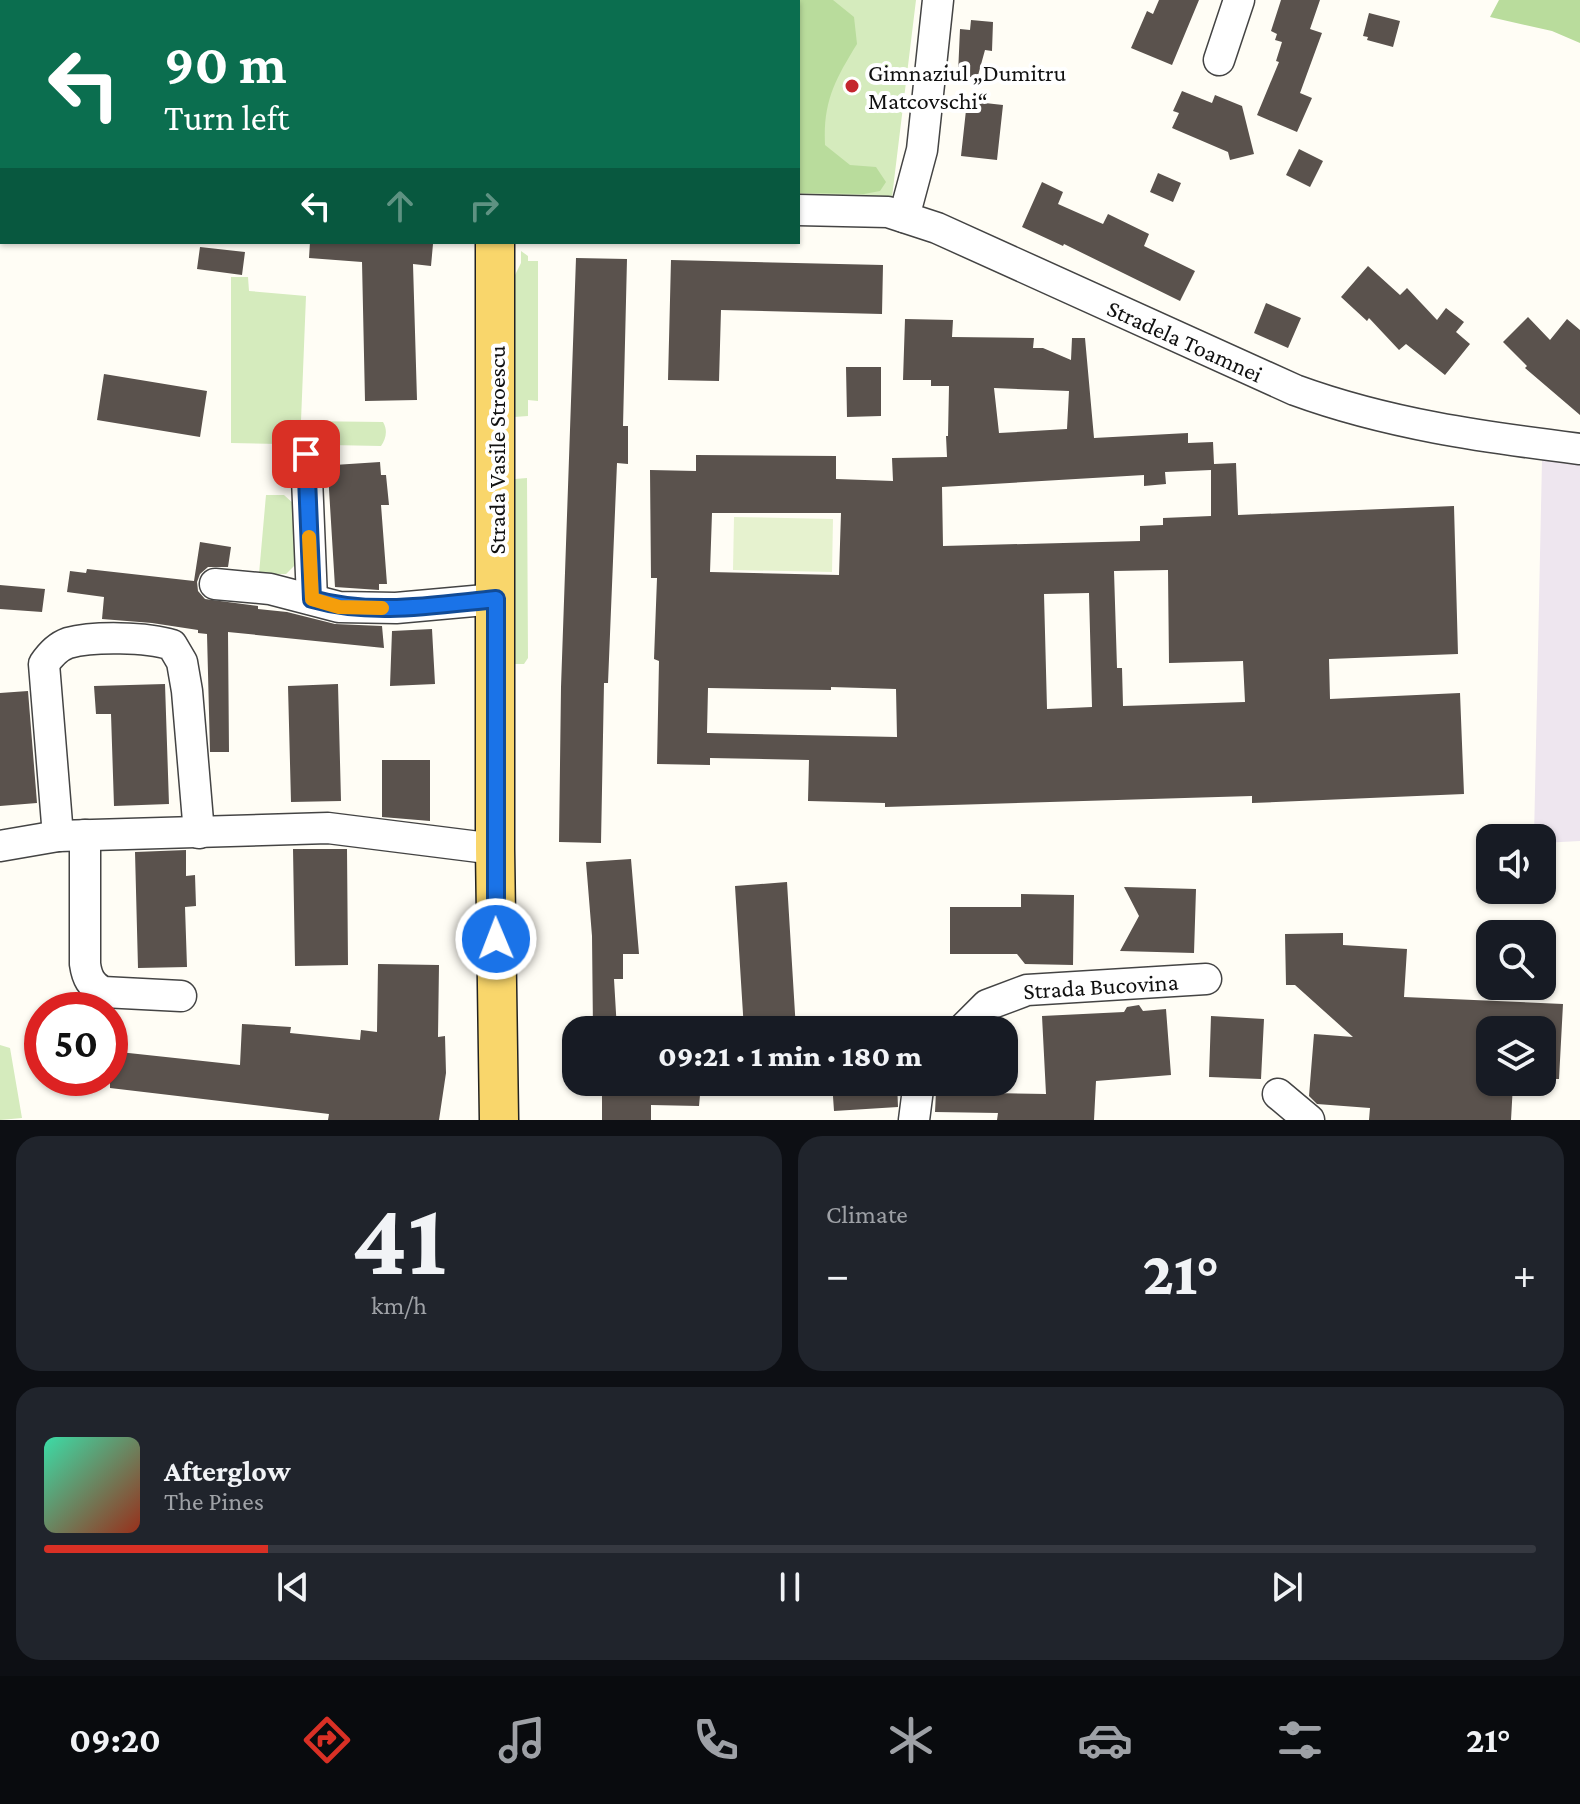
<!DOCTYPE html>
<html lang="en">
<head>
<meta charset="utf-8">
<style>
  body { margin:0; font-family:"Crimson Pro",serif; background:#20242c; color:#f1f3f6; height:100vh; display:flex; flex-direction:column; font-size:30px; white-space:nowrap }
  * { box-sizing:border-box; margin:0 }
  p { font-size:26px; color:#9ea1a6 }
  .icon { flex:none; width:44px; height:44px; fill:none; stroke:currentColor; stroke-width:2; stroke-linecap:round; stroke-linejoin:round }
  .map { position:relative; height:1120px; overflow:hidden }
  .panel { display:flex; flex-direction:column; gap:16px; padding:16px; background:#0d0f14; flex:1 }
  .panel>* { flex:none }
  .guide { position:absolute; left:0px; top:0px; width:800px; height:244px; box-shadow:0 2px 6px #0004; background:#0b6e4f; color:#fff; overflow:hidden }
  .controls { position:absolute; left:1476px; top:824px; display:grid; gap:16px }
  .controls a { display:grid; place-items:center; width:80px; height:80px; border-radius:16px; background:#171b24; box-shadow:0 2px 6px #0004; font-size:40px }
  .speed { position:absolute; left:24px; top:992px; display:flex; gap:16px; font-size:40px; font-weight:700; text-align:center }
  .speed>* { display:grid; place-content:center; width:104px; height:104px; border-radius:50%; background:#171b24; box-shadow:0 2px 6px #0004; line-height:1 }
  .speed .limit { border:12px solid #d22; background:#fff; color:#111 }
  .pin { position:absolute; display:grid; place-items:center; width:68px; height:68px; color:#fff; margin:-34px; border-radius:16px; box-shadow:0 4px 12px #0006 }
  .me { position:absolute; width:88px; margin:-44px; rotate:359deg; stroke-linejoin:round; filter:drop-shadow(0 0 6px #0008) }
  .turn { display:flex; align-items:center; gap:28px; height:168px; padding:0 32px; font-size:36px }
  .turn .icon { width:104px; height:104px; stroke-width:2.5 }
  .turn b { display:block; font-size:56px; line-height:68px }
  .lanes { display:flex; align-items:center; height:76px; padding:0 32px; background:#0003; justify-content:center; gap:40px; direction:ltr }
  .lanes .off { opacity:.35 }
  .big { font-size:60px; font-weight:800; line-height:1.1 }
  .panel .widget { flex:1; display:flex; flex-direction:column; justify-content:center; gap:12px; min-width:0; padding:0 28px; border-radius:24px; background:#20242c }
  .panel .dial { align-items:center; gap:0 }
  .dial b { font-size:104px; line-height:1 }
  .song { display:flex; align-items:center; gap:24px }
  .cover { width:96px; height:96px; border-radius:12px; background:linear-gradient(135deg,hsl(160 70% 55%),hsl(10 70% 35%)) }
  .played { height:8px; border-radius:4px; background:linear-gradient(90deg,#d93025 15%,#363941 15%) }
  .keys { display:flex; justify-content:space-around; direction:ltr }
  .heat { display:flex; justify-content:space-between; align-items:center; font-size:44px; direction:ltr }
  .panel .tiles { flex:1; display:grid; gap:16px; grid-template-columns:1fr 1fr }
  .widget:last-child { grid-column:span 2 }
  .trip { position:absolute; left:562px; top:1016px; width:456px; height:80px; border-radius:24px; background:#171b24; box-shadow:0 2px 6px #0004; font-weight:800; line-height:80px; text-align:center }
  .dock { display:flex; height:128px; justify-content:space-around; align-items:center; background:#090b0e; color:#9ea1a6 }
  .dock .icon { width:56px; height:56px }
  .dock .on { color:#d93025 }
  .dock b { font-size:36px; color:#f1f3f6 }
  .map>svg:first-child { display:block }
  .industrial { fill:#eee6ef }
  .green { fill:#d5ebbd }
  .forest { fill:#b9dc9c }
  .cemetery { fill:#d9e3c4 }
  .pitch { fill:#e6f2cf }
  .building { fill:#5a524d; fill-rule:evenodd }
  .lines { fill:none; stroke-linecap:round; stroke-linejoin:round }
  .minor-casing { stroke:#444; stroke-width:33 }
  .major-casing { stroke:#222; stroke-width:41 }
  .minor { stroke:#fff; stroke-width:30 }
  .major { stroke:#f9d66b; stroke-width:38 }
  .route-casing { stroke:#114b97; stroke-width:20 }
  .route { stroke:#1a73e8; stroke-width:14 }
  .slow { stroke:#f59e0b; stroke-width:14 }
  .poi-dot { fill:#c4262e; stroke:#fff; stroke-width:3 }
  .labels { text-anchor:middle; dominant-baseline:central; stroke-width:8; stroke-linejoin:round; paint-order:stroke }
  .poi-label { font-size:24px; fill:#111; stroke:#fff; text-anchor:start }
  .street-label { font-size:24px; fill:#111; stroke:#fff }
</style>
</head>
<body>
<div class="map">
<svg width="1580" height="1120" viewBox="0 0 1580 1120">
  <rect width="100%" height="100%" fill="#fffdf5"/>
  <!-- industrial -->
  <path class="industrial" d="M1542 460 1580 463V841L1542 843V838H1534Z"/>
  <!-- green -->
  <path class="green" d="M761 0H916L892 197 798 195V2Z
    M521 251 528 256V261H538V401L528 400V416L514 417 513 279 521 263Z
    M231 277H248L249 291 306 296 301 421 383 422C388 430 386 439 381 446L231 443Z
    M527 478 528 658 524 664H514L515 479Z
    M266 495H284L295 505 296 564 286 574H259Z
    M0 1045 10 1048 22 1118 0 1120Z"/>
  <!-- forest -->
  <path class="forest" d="M777 0H833L854 17 857 44C835 80 823 101 825 145L850 165 876 167 886 182 880 191 864 194 798 193V2Z
    M1499 0H1580V43L1552 31 1490 17Z"/>
  <!-- cemetery -->
  <path class="cemetery" d="M0 0H309V2H2V151Z"/>
  <!-- pitch -->
  <path class="pitch" d="M734 517 833 519 832 572 733 570Z"/>
  <!-- building -->
  <path class="building" d="M1159 0H1199L1172 65 1131 48 1147 11 1153 14Z
    M1281 0H1320L1310 29 1322 33 1300 93 1312 98 1297 132 1257 115 1279 62 1276 61 1282 42 1275 40 1277 34 1271 31Z
    M1369 13 1400 21 1393 47 1367 40 1368 37 1363 36Z
    M971 20 993 22 992 51 985 50 977 79 958 74 960 29 970 30Z
    M1182 91 1212 103 1215 95 1242 106 1254 154 1230 160 1228 152 1172 128 1179 113 1173 111Z
    M967 101 1003 105 997 160 961 156Z
    M1299 149 1323 161 1310 187 1286 175Z
    M1158 173 1181 183 1173 202 1150 192Z
    M1042 182 1063 192 1058 204 1103 224 1108 214 1149 234 1144 246 1195 271 1180 301 1064 244 1063 246 1022 227Z
    M310 242 433 244 431 266 413 264 417 400 365 401 362 262 309 258Z
    M200 247 245 252 242 275 197 269Z
    M576 258 627 259 623 426H628V464L617 463 608 683H604L601 843 559 842 561 687Z
    M671 260 883 265 882 314 721 310 719 381 668 380Z
    M1368 266 1400 295 1407 288 1437 320 1446 308 1464 322 1456 332 1470 344 1445 375 1406 344 1399 350 1369 318 1367 321 1341 297Z
    M1266 303 1301 318 1288 348 1254 333Z
    M1528 317 1550 340 1567 319 1580 330V415L1525 368 1527 366 1503 342Z
    M905 319 953 320 952 337 1034 338 1033 348H1043L1071 360 1072 338H1085L1094 438 1188 433V443L1213 442 1214 464 1236 463 1238 515 1454 506 1458 654 1329 659 1330 699 1460 693 1464 794 1252 803V796L885 807V803L808 801 809 760 710 758V765L657 764 659 661 654 659 657 578H651L650 470 696 471V455L836 456V479L893 481 892 458 947 457 946 436H948L949 386H931V380H903ZM994 388 1069 391 1067 429 999 433ZM1211 470V516L1163 518V525L1140 526V541L943 546 942 487 1144 475V486L1166 484 1165 472ZM712 513H841L839 575 710 572ZM1168 570 1169 663 1243 661 1245 702 1123 706 1122 668H1117L1114 571ZM1089 593 1092 707 1047 709 1044 594ZM831 687 896 689 897 737 707 733 708 688 831 690Z
    M846 367H881V416L847 417Z
    M104 374 207 391 200 437 97 420Z
    M380 462 381 475H386L389 505H381L387 584H379V590L335 587 328 473 334 472V465Z
    M200 542 231 547 228 567H208L200 574 197 582 198 591 205 599 258 606V609L287 612 335 624 382 626 384 648 228 632 229 752H210L207 634 198 633V630L152 623 102 619 104 597 67 592 70 571 86 573 87 569 194 581Z
    M0 585 45 589 42 612 0 609Z
    M432 629 435 684 390 686 392 631Z
    M165 684 169 804 114 806 111 714H96L94 686Z
    M338 684 341 801 291 802 288 686Z
    M28 691 37 803 0 806V693Z
    M382 760H430V821L382 817Z
    M293 849H347L348 965 295 966Z
    M186 850V876L195 875 196 906 185 907 187 967 138 968 135 852Z
    M631 859 639 954H623V979H614L617 1030H593L592 936 586 862Z
    M787 882 796 1030H744L735 886Z
    M1124 887 1196 889 1194 953 1120 951 1139 916Z
    M1021 894 1074 895 1073 965 1025 964 1017 954H950V907H1021Z
    M1343 933V945L1407 949 1404 997 1563 1004 1559 1079H1542V1030H1490V1083L1513 1084 1511 1120H1369L1370 1108 1317 1104 1309 1096 1314 1034 1353 1037 1295 985H1286L1285 934Z
    M378 964 439 965 438 1037 445 1036 446 1073 439 1120H328L329 1114 110 1088V1051L240 1065 242 1024 291 1027 290 1033 360 1040 361 1030 377 1032Z
    M1139 1005 1143 1011 1166 1009 1171 1075 1096 1081 1094 1120H997L998 1113 935 1112 936 1092 1046 1094 1042 1016 1124 1012 1127 1007Z
    M1211 1016 1264 1019 1261 1079 1209 1077Z
    M602 1082 701 1084 699 1106 651 1105V1120H602Z
    M832 1082H897L898 1107 834 1111Z"/>
  <g class="lines">
    <defs>
      <g id="minor">
        <path d="M99 0V2"/>
        <path d="M1219 60 1239 0"/>
        <path d="M0 182H2"/>
        <path id="s1" d="M798 210 888 212 937 228 1295 390C1388 424 1483 437 1580 449"/>
        <path d="M904 217 922 150 938 0"/>
        <path d="M306 454 312 599"/>
        <path d="M215 584 270 589 339 607 396 608 496 599"/>
        <path d="M85 835V964C87 978 91 985 103 992L181 996"/>
        <path d="M58 836 44 664C50 655 57 647 68 643 94 636 147 637 172 645L182 662 187 691 199 833"/>
        <path d="M0 846 58 836 328 828 495 849"/>
        <path id="s2" d="M962 1030 987 1005 1027 990 1206 979"/>
        <path d="M1278 1094 1309 1120"/>
        <path d="M914 1120 918 1089 921 1082"/>
      </g>
      <path id="major" d="M498 2V0
        M495 242V849L499 1120"/>
    </defs>
    <!-- minor casing -->
    <use href="#minor" class="minor-casing"/>
    <!-- major casing -->
    <use href="#major" class="major-casing"/>
    <!-- minor -->
    <use href="#minor" class="minor"/>
    <!-- major -->
    <use href="#major" class="major"/>
  </g>
  <g class="lines">
    <defs>
      <path id="route" d="M306 454 312 599C372 616 435 605 496 599V939"/>
    </defs>
    <!-- route casing -->
    <use href="#route" class="route-casing"/>
    <!-- route -->
    <use href="#route" class="route"/>
    <!-- slow -->
    <path class="slow" d="M309 537 312 599 339 607 382 608"/>
  </g>
  <!-- markers -->
  <circle class="poi-dot" cx="852" cy="86" r="8"/>
  <g class="labels">
    <!-- poi labels -->
    <g class="poi-label">
      <text x="868" y="72">Gimnaziul „Dumitru<tspan x="868" dy="28">Matcovschi“</tspan></text>
    </g>
    <!-- street labels -->
    <g class="street-label">
      <text stroke="none"><textPath href="#s1" startOffset="414">Stradela Toamnei</textPath></text>
      <text transform="translate(496 450) rotate(-90)">Strada Vasile Stroescu</text>
      <text stroke="none"><textPath href="#s2" startOffset="152">Strada Bucovina</textPath></text>
    </g>
  </g>
</svg>
<div class="controls">
<a><svg class="icon" aria-label="sound" viewBox="0 0 24 24"><path d="M4 9h4l5-4v14l-5-4H4zM17 9q2 3 0 6"/></svg></a>
<a><svg class="icon" aria-label="search" viewBox="0 0 24 24"><circle cx="10" cy="10" r="6"/><path d="M15 15l6 6"/></svg></a>
<a><svg class="icon" aria-label="layers" viewBox="0 0 24 24"><path d="M12 4l9 5-9 5-9-5zM3 14l9 5 9-5"/></svg></a>
</div>
<div class="speed"><div class="limit">50</div></div>
<div class="pin" style="left:306px;top:454px;background:#d93025"><svg class="icon" aria-label="arrive" viewBox="0 0 24 24"><path d="M6 21V4h12l-3 4 3 4H6"/></svg></div>
<svg class="me" style="left:496px;top:939px" viewBox="-20 -20 40 40"><circle r="17" fill="#1a73e8" stroke="#fff" stroke-width="3"/><path d="M0-11L8 9 0 5-8 9z" fill="#fff"/></svg>
<div class="trip">09:21 · 1 min · 180 m</div>
<div class="guide">
<div class="turn"><svg class="icon" aria-label="left" viewBox="0 0 24 24"><path d="M17 20v-9H6M10 6l-5 5 5 5"/></svg><div><b>90 m</b>Turn left</div></div>
<div class="lanes"><svg class="icon" aria-label="left" viewBox="0 0 24 24"><path d="M17 20v-9H6M10 6l-5 5 5 5"/></svg><svg class="icon off" aria-label="ahead" viewBox="0 0 24 24"><path d="M12 20V5M6 11l6-6 6 6"/></svg><svg class="icon off" aria-label="right" viewBox="0 0 24 24"><path d="M7 20v-9h11M14 6l5 5-5 5"/></svg></div>
</div>
</div>
<section class="panel">
<div class="tiles">
<div class="widget dial"><b>41</b><p>km/h</p></div>
<div class="widget"><p>Climate</p>
<div class="heat"><a>−</a><b class="big">21°</b><a>+</a></div>
</div>
<div class="widget">
<div class="song"><i class="cover"></i><div><b>Afterglow</b><p>The Pines</p></div></div>
<div class="played"></div>
<div class="keys"><svg class="icon" aria-label="previous" viewBox="0 0 24 24"><path d="M18 5L8 12l10 7zM5 5v14"/></svg><svg class="icon" aria-label="pause" viewBox="0 0 24 24"><path d="M8 5v14M16 5v14"/></svg><svg class="icon" aria-label="next" viewBox="0 0 24 24"><path d="M6 5l10 7-10 7zM19 5v14"/></svg></div>
</div>
</div>
</section>
<nav class="dock">
<b>09:20</b>
<svg class="icon on" aria-label="directions" viewBox="0 0 24 24"><path d="M12 3l9 9-9 9-9-9zM9 14v-3h6M13 9l2 2-2 2"/></svg>
<svg class="icon" aria-label="music" viewBox="0 0 24 24"><path d="M9 18V5l10-2v13"/><circle cx="6" cy="18" r="3"/><circle cx="16" cy="16" r="3"/></svg>
<svg class="icon" aria-label="phone" viewBox="0 0 24 24"><path d="M5 4h4l2 5-3 2q2 4 5 5l2-3 5 2v4C11 20 4 13 5 4z"/></svg>
<svg class="icon" aria-label="climate" viewBox="0 0 24 24"><path d="M12 3v18M4 7l16 10M4 17L20 7"/></svg>
<svg class="icon" aria-label="car" viewBox="0 0 24 24"><path d="M5 17H2v-5l4-1 3-4h7l3 4 3 1v5h-3M9 17h6M6 11h13"/><circle cx="7" cy="17" r="2"/><circle cx="17" cy="17" r="2"/></svg>
<svg class="icon" aria-label="filters" viewBox="0 0 24 24"><path d="M4 7h16M4 17h16"/><circle cx="9" cy="7" r="2"/><circle cx="15" cy="17" r="2"/></svg>
<b>21°</b>
</nav>
</body>
</html>
